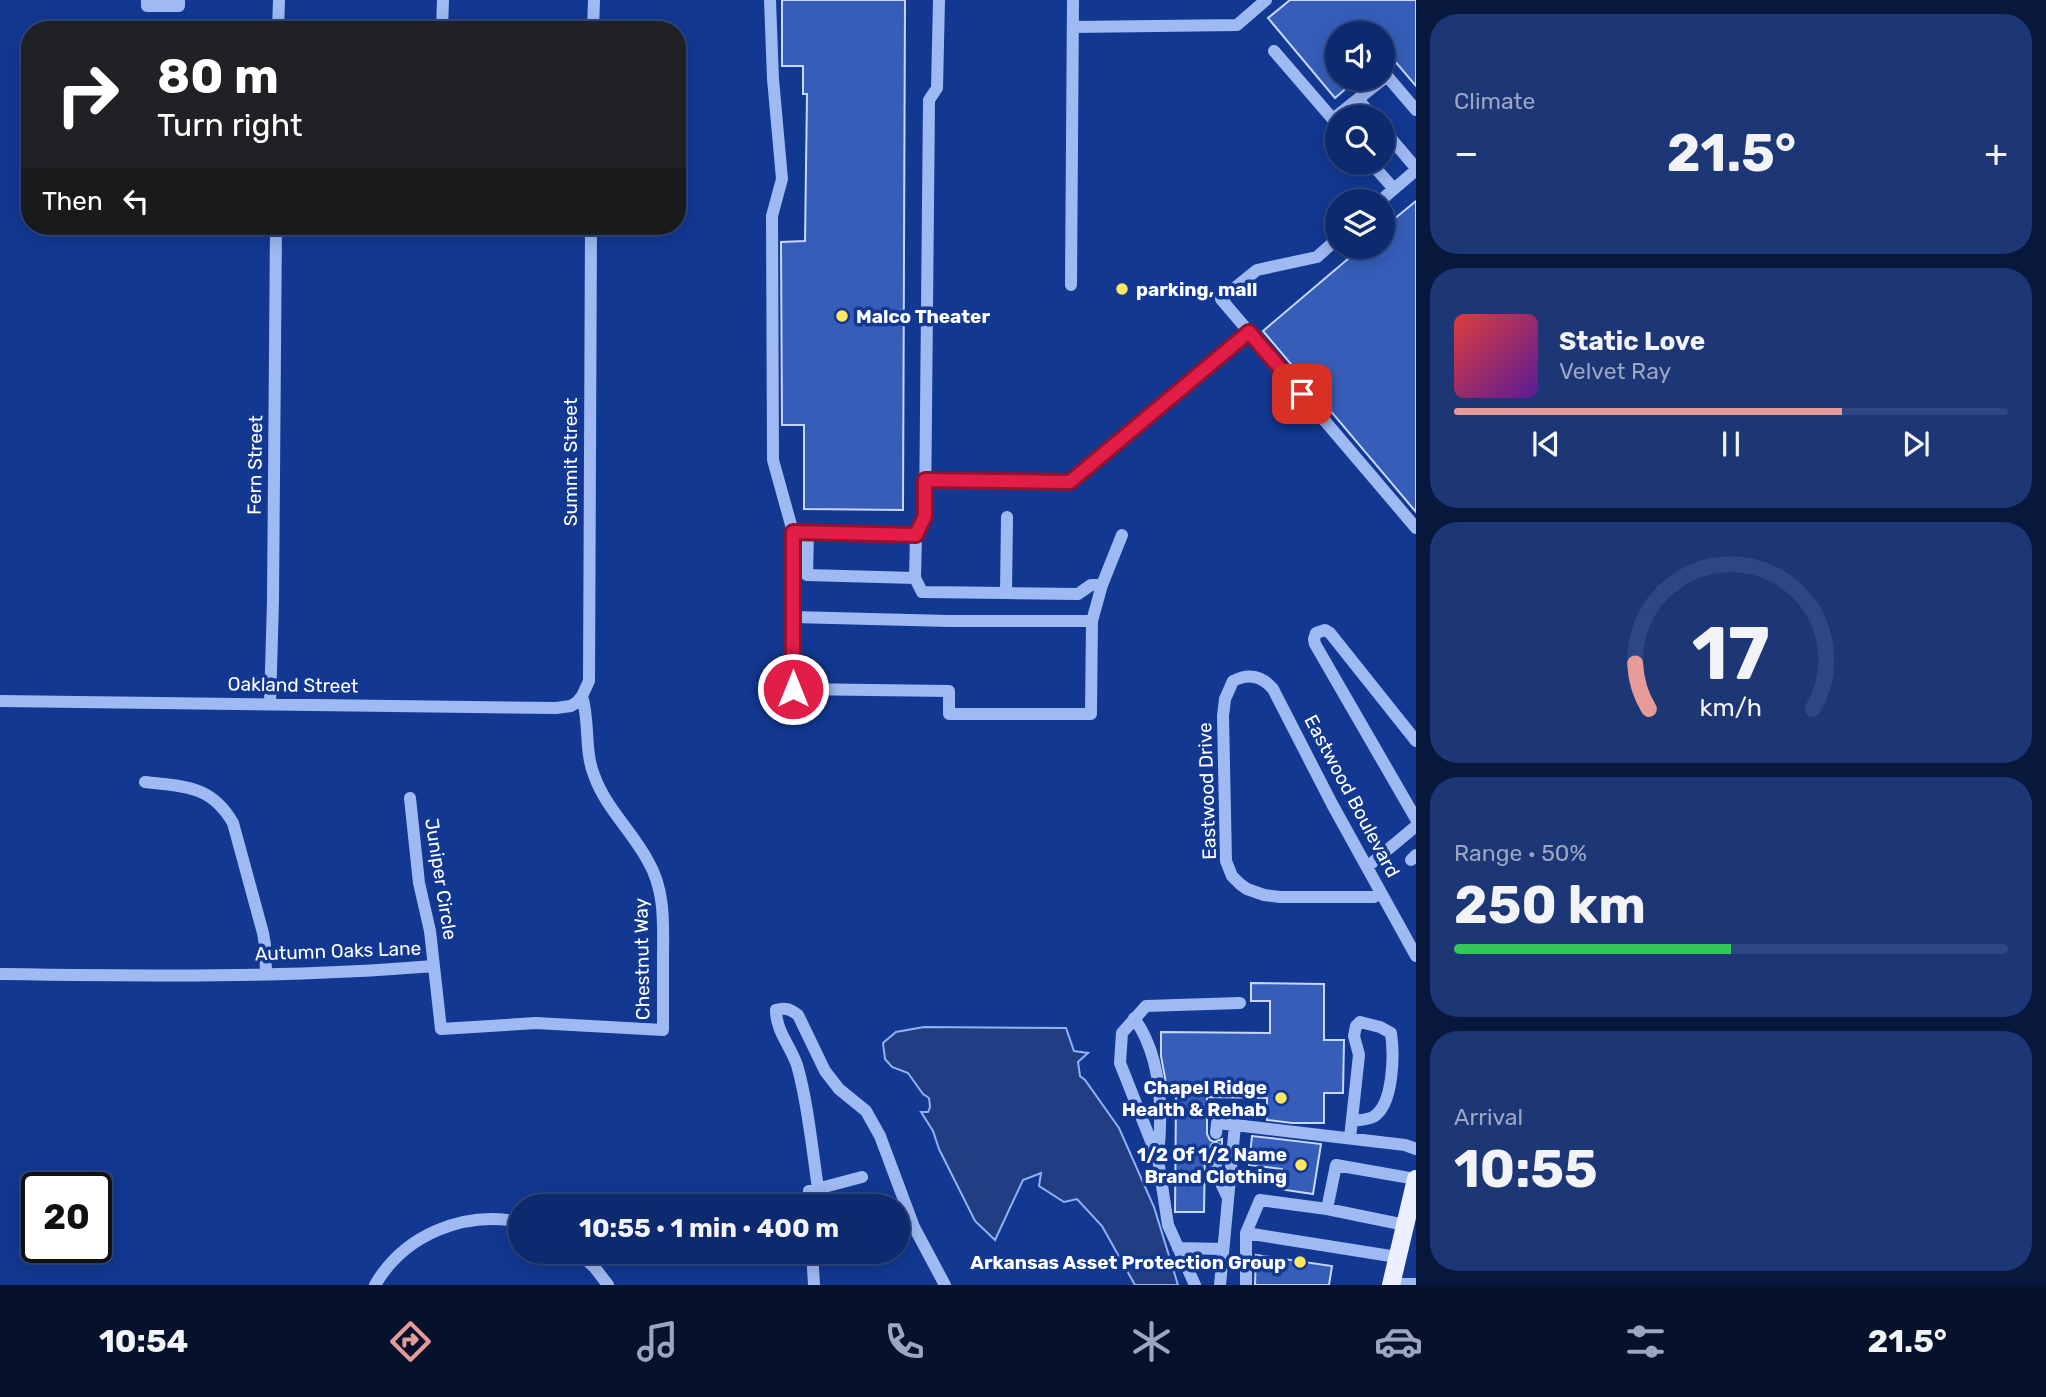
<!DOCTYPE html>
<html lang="en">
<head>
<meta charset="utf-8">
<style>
  body { margin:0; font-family:Rubik,sans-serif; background:#1c3676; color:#f1f3f6; height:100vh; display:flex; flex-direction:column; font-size:26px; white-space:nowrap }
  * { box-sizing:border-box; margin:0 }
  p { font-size:23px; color:#9ba7c2 }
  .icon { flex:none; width:38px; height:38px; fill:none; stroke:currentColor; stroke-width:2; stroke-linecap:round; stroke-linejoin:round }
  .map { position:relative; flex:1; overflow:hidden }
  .drawer { display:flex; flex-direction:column; gap:14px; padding:14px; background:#08173c; width:630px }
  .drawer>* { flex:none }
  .top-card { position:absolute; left:21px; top:21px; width:665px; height:214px; border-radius:28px; box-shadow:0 4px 18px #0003,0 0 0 2px #2e4681; background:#202124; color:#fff; overflow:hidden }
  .fabs { position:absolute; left:1325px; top:21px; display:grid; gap:14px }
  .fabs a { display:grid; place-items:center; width:70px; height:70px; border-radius:50%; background:#0e2a6e; box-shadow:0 4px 18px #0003,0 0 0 2px #2e4681; font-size:35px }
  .speed { position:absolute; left:21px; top:1172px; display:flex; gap:14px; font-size:35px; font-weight:700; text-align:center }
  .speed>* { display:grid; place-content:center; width:91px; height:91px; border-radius:50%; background:#0e2a6e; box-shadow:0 4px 18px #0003,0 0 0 2px #2e4681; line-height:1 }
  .speed .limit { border:4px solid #111; border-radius:10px; background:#fff; color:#111 }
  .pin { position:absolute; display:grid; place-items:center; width:60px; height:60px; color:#fff; margin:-30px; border-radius:14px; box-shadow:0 4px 10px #0006 }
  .me { position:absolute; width:77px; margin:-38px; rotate:0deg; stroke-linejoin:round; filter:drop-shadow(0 0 5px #0008) }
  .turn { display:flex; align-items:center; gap:24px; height:147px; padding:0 21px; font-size:32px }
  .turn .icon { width:91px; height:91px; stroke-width:2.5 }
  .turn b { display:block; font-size:49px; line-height:60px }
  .then { display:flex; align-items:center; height:66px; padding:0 21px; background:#0003; gap:14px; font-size:26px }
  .big { font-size:52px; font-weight:700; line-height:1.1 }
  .drawer .widget { flex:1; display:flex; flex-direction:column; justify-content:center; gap:10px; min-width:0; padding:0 24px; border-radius:28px; background:#1c3676 }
  .drawer .dial { align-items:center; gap:0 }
  .dial svg { height:182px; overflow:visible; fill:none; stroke:#2e4681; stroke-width:7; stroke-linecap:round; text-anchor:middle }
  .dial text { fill:#f1f3f6; stroke:none }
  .song { display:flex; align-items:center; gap:21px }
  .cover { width:84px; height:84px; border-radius:10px; background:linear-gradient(135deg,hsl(0 70% 55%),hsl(270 70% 35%)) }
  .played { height:7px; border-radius:4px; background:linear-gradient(90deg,#e69b98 70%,#2e4681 70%) }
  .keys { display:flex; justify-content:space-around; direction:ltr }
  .heat { display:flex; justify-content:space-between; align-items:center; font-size:38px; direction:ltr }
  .charge { height:10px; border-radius:5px; background:linear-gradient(90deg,#34c759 50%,#2e4681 0) }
  .trip { position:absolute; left:508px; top:1194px; width:402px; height:70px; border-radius:35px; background:#0e2a6e; box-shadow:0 4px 18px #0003,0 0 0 2px #2e4681; font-weight:700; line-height:70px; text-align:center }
  .tab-bar { display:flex; height:112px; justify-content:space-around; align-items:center; background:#06112c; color:#9ba7c2 }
  .tab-bar .icon { width:49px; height:49px }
  .tab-bar .current { color:#e69b98 }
  .tab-bar b { font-size:32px; color:#f1f3f6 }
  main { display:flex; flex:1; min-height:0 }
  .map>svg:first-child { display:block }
  .water { fill:#223d81; stroke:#91b1f5; stroke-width:2 }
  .building { fill:#365eb9; stroke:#c7d7fd; stroke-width:2 }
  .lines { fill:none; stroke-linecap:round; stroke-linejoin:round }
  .minor { stroke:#9fb9f2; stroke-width:12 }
  .major { stroke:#ebefff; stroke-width:18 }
  .route-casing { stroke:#92132f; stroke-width:18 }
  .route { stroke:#e11d48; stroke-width:12 }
  .poi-dot { fill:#ffe861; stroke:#123892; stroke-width:2.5 }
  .labels { text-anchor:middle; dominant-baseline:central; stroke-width:7; stroke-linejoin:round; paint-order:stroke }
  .poi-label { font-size:19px; font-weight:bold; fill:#fff; stroke:#123892; text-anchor:end }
  .street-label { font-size:19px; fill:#fff; stroke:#123892 }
</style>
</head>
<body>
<main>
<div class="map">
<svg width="1416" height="1285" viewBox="0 0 1416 1285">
  <rect width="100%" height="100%" fill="#123892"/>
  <!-- water -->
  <path class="water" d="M924 1027 1066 1028 1074 1051 1088 1053 1078 1062 1080 1076 1085 1080 1119 1128 1154 1207 1178 1285H1135L1102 1226 1077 1199 1064 1202 1039 1186 1041 1173 1023 1180 995 1240 975 1221 939 1149 933 1131 921 1112H928L930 1107 929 1098 923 1094 908 1073 892 1067 885 1059 883 1043 896 1032Z"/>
  <!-- building -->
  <path class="building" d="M782 0H905L903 510 804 509V425H782L781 242 805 241 807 94H803V66H782Z
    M1290 0H1416V86L1387 52 1382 56V33H1337V79H1357L1335 98 1268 18Z
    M1416 201V512L1263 331 1362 247H1382V229Z
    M1251 983 1324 984V1040H1344L1343 1093H1324V1123H1292L1267 1120V1098L1207 1097V1134L1210 1140 1214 1142 1222 1139V1146L1217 1143 1212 1144 1207 1152H1205L1204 1212H1175L1176 1094H1168L1161 1056V1032L1270 1033V1001H1251Z
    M1252 1136 1321 1144 1313 1194 1279 1189 1282 1169 1249 1165Z
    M1256 1255 1332 1266 1329 1285H1255Z"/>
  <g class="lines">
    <!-- minor -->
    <path class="minor" d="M147 0V6H179V0
      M770 0 773 79 782 179 772 216 773 460 793 532
      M1073 27 1237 25 1266 0
      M442 28 443 0
      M278 30 279 0
      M593 30 594 0
      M1274 51 1337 124
      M1358 99 1387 76 1416 110
      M1333 119 1358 99 1373 117
      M1382 128 1416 168
      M1371 163 1394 189
      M1380 201 1416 170
      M1337 239 1317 257 1257 270 1221 299 1416 528
      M1071 285 1073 0
      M925 480 1070 482 1249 332
      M1007 517 1006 593 1078 594 1091 585H1102
      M916 535 808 532 807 575 915 578 916 535 925 516 929 100 937 88 939 0
      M915 578 922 592 1006 593
      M793 617 949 621H1092L1091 714H949V691L793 689V532H808
      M1092 621 1102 585 1122 535
      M0 701 556 708 571 706 577 702 582 696 589 681 591 226
      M270 704 273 601 276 226
      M1416 741 1330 633 1325 630 1316 633 1314 639 1315 644 1416 819
      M145 782C185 787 211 785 233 823L263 933 265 945 266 973
      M410 798 419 883 430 931 441 1029 536 1023 663 1030C663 1006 663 983 663 960 663 926 666 892 648 861 632 831 605 807 594 775 584 750 590 722 582 696
      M1411 860 1416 855
      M1367 867 1416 826
      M1380 893 1374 897H1280L1264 895 1247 889 1240 884 1232 876 1226 861 1223 716 1225 699 1233 681C1249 673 1262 676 1273 689L1332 804 1416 956
      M0 974C145 976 290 978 434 966
      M1134 1018C1162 1057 1163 1110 1158 1155
      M1216 1133 1217 1123 1235 1125
      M1350 1138 1359 1055 1354 1036 1356 1026 1360 1022 1380 1027 1391 1033C1394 1054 1394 1105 1373 1117 1367 1120 1359 1120 1352 1121
      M1216 1152V1173L1228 1198
      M818 1188C812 1149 808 1103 797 1065 790 1045 776 1031 776 1010 785 1007 790 1009 798 1015L825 1071 839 1089 866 1111 880 1136 914 1227 945 1285
      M810 1206 809 1191 862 1177
      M1327 1209 1336 1165 1416 1179
      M1246 1233 1397 1257
      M1178 1248 1223 1249
      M577 1251 595 1268 608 1285
      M812 1251 814 1285
      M1391 1284H1416
      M375 1285C404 1235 464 1210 520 1222
      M1195 1285 1168 1225 1158 1159 1120 1063 1122 1033 1146 1006 1240 1003
      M1220 1285 1235 1125 1405 1145 1416 1149
      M1246 1285V1233L1260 1200 1327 1209 1405 1225"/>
    <!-- major -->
    <path class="major" d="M1391 1285 1416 1179"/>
  </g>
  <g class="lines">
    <defs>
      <path id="route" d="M793 689V532L916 535 925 516V480L1070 482 1249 332 1302 394"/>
    </defs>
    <!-- route casing -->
    <use href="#route" class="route-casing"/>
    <!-- route -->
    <use href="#route" class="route"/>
  </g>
  <!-- markers -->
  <g class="poi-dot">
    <circle cx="1122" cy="289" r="7"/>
    <circle cx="842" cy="316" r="7"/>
    <circle cx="1281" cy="1098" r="7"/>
    <circle cx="1301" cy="1165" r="7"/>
    <circle cx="1300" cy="1262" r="7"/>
  </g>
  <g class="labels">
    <!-- poi labels -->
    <g class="poi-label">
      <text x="1136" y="289" text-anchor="start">parking, mall</text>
      <text x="856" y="316" text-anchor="start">Malco Theater</text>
      <text x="1267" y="1087">Chapel Ridge<tspan x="1267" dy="22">Health &amp; Rehab</tspan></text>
      <text x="1287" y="1154">1/2 Of 1/2 Name<tspan x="1287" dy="22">Brand Clothing</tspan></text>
      <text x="1286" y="1262">Arkansas Asset Protection Group</text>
    </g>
    <!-- street labels -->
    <g class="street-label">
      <text transform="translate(570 462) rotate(-90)">Summit Street</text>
      <text transform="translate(255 465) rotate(-89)">Fern Street</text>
      <text transform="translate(293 685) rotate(1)">Oakland Street</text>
      <text transform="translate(1207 791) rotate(-92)">Eastwood Drive</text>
      <text transform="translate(1352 796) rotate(62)">Eastwood Boulevard</text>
      <text transform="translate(441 879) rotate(81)">Juniper Circle</text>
      <text transform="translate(338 951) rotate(-2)">Autumn Oaks Lane</text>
      <text transform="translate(642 959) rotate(-91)">Chestnut Way</text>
    </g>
  </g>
</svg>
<div class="fabs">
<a><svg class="icon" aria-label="sound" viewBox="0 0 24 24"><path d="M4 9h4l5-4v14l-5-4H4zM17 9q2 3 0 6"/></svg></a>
<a><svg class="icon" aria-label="search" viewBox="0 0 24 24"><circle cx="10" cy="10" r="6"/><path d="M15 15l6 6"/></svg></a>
<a><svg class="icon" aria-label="layers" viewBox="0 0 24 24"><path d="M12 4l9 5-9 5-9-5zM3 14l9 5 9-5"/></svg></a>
</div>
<div class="speed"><div class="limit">20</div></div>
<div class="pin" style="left:1302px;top:394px;background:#d93025"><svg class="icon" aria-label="arrive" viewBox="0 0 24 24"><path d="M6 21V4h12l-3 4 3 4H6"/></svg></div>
<svg class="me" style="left:793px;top:689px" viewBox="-20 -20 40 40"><circle r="17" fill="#e11d48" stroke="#fff" stroke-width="3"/><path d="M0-11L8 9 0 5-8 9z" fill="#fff"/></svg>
<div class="trip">10:55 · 1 min · 400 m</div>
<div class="top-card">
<div class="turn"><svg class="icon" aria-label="right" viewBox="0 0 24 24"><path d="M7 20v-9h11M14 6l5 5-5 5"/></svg><div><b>80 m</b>Turn right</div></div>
<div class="then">Then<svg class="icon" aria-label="left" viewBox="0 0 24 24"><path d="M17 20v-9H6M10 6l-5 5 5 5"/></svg></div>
</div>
</div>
<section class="drawer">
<div class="widget"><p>Climate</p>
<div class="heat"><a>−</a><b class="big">21.5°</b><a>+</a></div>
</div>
<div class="widget">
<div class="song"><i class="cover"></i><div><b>Static Love</b><p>Velvet Ray</p></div></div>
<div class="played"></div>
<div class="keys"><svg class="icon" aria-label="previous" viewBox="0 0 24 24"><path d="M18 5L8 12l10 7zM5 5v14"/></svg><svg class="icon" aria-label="pause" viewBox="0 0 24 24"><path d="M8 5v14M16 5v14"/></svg><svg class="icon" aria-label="next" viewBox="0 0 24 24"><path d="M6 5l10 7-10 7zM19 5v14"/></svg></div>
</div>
<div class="widget dial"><svg viewBox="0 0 100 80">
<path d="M14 69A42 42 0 1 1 86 69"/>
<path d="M14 69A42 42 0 0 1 8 49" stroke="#e69b98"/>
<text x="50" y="56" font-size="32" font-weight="700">17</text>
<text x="50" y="72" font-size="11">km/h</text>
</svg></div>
<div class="widget"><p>Range · 50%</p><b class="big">250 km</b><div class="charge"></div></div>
<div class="widget"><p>Arrival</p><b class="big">10:55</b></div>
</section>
</main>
<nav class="tab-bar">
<b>10:54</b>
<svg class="icon current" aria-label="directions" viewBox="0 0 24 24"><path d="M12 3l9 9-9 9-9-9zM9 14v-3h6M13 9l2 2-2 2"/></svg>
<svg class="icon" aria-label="music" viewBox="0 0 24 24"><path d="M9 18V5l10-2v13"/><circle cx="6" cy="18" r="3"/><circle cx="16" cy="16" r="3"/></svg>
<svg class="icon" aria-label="phone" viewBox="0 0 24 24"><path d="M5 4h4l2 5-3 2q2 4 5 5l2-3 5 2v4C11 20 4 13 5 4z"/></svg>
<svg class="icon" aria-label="climate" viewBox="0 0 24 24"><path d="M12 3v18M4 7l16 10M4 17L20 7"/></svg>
<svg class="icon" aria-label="car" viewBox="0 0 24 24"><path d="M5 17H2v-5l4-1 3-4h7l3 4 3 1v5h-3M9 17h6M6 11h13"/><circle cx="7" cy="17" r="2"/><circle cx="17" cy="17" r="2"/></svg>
<svg class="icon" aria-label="filters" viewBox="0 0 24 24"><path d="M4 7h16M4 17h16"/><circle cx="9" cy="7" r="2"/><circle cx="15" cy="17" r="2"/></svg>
<b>21.5°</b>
</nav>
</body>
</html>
